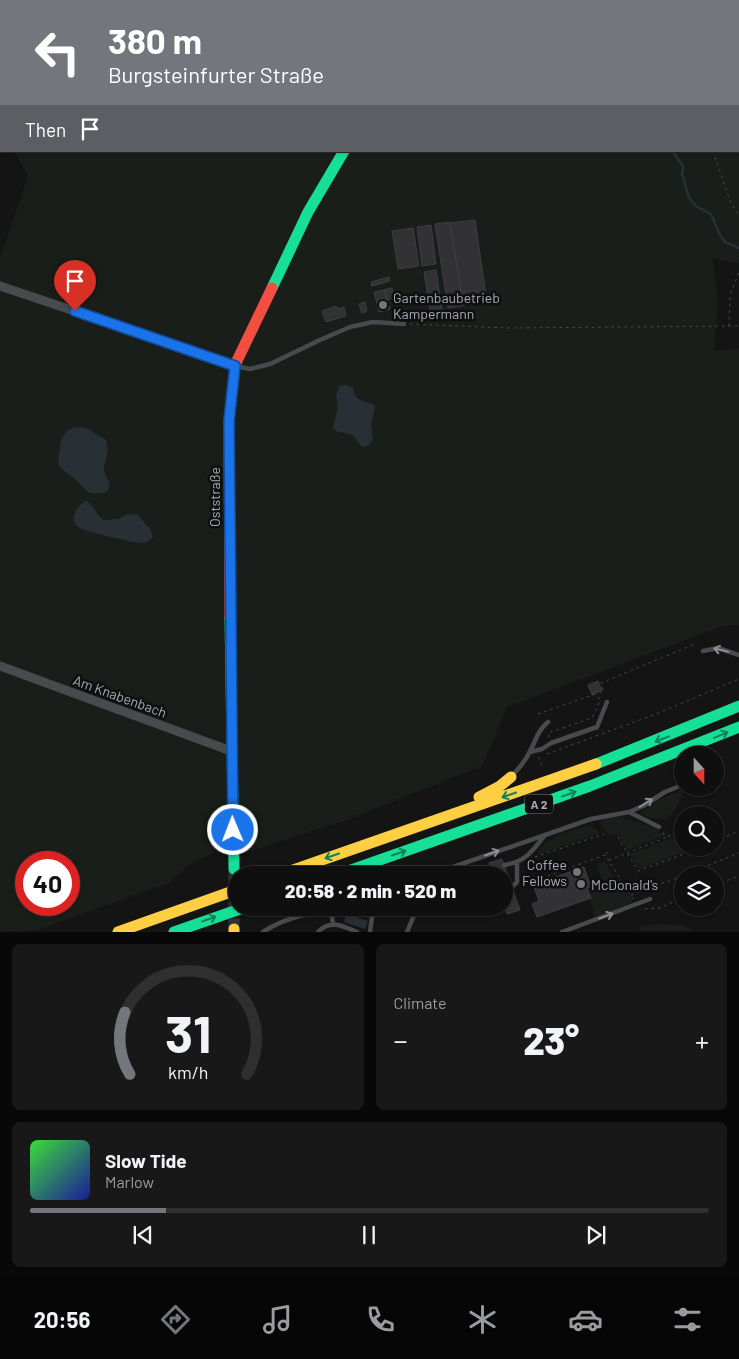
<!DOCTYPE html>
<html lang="en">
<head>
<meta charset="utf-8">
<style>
  body { margin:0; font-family:Barlow,sans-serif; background:#181819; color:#f1f3f6; height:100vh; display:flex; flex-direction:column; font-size:19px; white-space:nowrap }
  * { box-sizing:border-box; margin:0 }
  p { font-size:16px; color:#9b9c9f }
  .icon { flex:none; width:28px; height:28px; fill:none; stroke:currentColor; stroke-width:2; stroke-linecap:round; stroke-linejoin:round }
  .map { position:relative; height:932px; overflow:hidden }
  .drawer { display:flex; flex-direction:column; gap:12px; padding:12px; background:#080809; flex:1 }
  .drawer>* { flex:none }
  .top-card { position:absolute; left:0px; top:0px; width:740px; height:152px; box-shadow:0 1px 4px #0004,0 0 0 1px #2f2f30; background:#73767d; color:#fff; overflow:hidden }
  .needle { width:32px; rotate:159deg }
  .tools { position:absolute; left:674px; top:746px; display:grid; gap:10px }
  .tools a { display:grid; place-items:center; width:50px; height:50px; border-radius:50%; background:#0f0f10; box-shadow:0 1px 4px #0004,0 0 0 1px #2f2f30; font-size:25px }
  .speed { position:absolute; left:15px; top:851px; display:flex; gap:10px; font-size:25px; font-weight:700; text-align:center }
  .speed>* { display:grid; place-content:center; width:65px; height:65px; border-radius:50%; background:#0f0f10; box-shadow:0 1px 4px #0004,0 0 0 1px #2f2f30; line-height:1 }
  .speed .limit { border:8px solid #d22; background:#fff; color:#111 }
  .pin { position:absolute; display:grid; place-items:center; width:42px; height:42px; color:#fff; margin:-51px -21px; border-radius:50% 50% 50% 0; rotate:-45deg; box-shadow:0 0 5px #0007 }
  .pin .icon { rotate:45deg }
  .me { position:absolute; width:55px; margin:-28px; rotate:359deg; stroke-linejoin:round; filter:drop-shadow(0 0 4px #0008) }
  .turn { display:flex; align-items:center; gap:18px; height:105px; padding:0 25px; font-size:22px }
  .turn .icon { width:65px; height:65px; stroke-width:2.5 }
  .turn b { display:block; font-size:35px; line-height:42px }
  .then { display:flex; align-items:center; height:48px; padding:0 25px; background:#0003; gap:10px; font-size:19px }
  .big { font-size:38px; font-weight:800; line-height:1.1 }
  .drawer .tile { flex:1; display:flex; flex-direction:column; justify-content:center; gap:8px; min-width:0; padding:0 18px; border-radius:8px; background:#181819 }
  .drawer .dial { align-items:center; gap:0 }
  .dial svg { height:130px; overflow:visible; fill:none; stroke:#2f2f30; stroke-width:7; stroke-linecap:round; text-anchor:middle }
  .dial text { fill:#f1f3f6; stroke:none }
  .song { display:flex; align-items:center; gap:15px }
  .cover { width:60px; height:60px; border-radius:8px; background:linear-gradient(135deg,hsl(120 70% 55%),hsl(240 70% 35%)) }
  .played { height:5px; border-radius:2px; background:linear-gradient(90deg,#73767d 20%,#2f2f30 20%) }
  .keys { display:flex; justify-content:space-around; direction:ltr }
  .heat { display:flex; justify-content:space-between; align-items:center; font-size:28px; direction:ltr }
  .drawer .tiles { flex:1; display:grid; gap:12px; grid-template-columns:1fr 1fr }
  .tile:last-child { grid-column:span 2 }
  .trip { position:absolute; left:228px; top:866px; width:285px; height:50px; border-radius:25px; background:#0f0f10; box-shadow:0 1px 4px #0004,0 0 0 1px #2f2f30; font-weight:800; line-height:50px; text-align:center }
  .menu { display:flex; height:80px; justify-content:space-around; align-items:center; background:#060606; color:#9b9c9f }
  .menu .icon { width:35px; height:35px }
  .menu .current { color:#73767d }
  .menu b { font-size:22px; color:#f1f3f6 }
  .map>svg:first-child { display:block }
  .green { fill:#191e1a; fill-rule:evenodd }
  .water { fill:#293035 }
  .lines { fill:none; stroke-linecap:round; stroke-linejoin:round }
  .stream { stroke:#293035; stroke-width:2.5 }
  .building { fill:#323235; stroke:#3d3e41 }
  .secondary-tunnel { stroke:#313235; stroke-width:11; stroke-dasharray:11 5.5; stroke-linecap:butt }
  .path { stroke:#4a4c4f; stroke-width:1; stroke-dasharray:2.5 4; stroke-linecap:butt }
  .lane { stroke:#494a4d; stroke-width:4.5 }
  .street { stroke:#494a4d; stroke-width:9 }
  .fast { stroke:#16e098; stroke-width:11 }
  .slow { stroke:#ffcf43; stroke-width:11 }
  .jam { stroke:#f24e42; stroke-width:11 }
  .oneway { stroke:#8a8e96 }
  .oneway2 { stroke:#13825b }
  .route-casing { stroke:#114b97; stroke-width:12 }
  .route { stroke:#1a73e8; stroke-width:9 }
  .poi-dot { fill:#73767d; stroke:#0f0f10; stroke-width:2 }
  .labels { text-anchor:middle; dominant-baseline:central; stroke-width:5; stroke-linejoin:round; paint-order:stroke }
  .shield { fill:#0f0f10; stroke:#797c84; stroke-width:1 }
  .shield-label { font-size:12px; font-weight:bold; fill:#a6abb5 }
  .poi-label { font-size:14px; fill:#a6abb5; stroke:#0f0f10; text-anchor:start }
  .street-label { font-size:14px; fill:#a6abb5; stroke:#0f0f10 }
</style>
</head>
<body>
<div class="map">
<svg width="739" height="932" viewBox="0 0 739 932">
  <rect width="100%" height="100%" fill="#141415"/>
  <!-- green -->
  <path class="green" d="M0 0H659V1H1V149Z
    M739 71V263L713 259 718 302 714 350 739 349V625L723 626 507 707 482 766 349 819 245 853 218 851 190 864 169 883 34 931 0 932V258L28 176 16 154 7 151H739ZM26 862H69V905H26Z
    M681 790 683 792C674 817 668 825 641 814V811L657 801Z
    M610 817C628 817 642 823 658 830V832L666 835 628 850 618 835 607 834 600 823 601 821Z
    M586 826H592L600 833 538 855 537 853C552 834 564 833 586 826Z
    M672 838 682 842V848H695L639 869 630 854Z
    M605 861 615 881 619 879 633 903 595 917 589 894 605 888 597 864Z
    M682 924 693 931H638L642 925Z"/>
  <!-- water -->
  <path class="water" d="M346 385 353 388C355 401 363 401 373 404L375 407 371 425 373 439 370 444 364 447 360 445 353 435 336 431 333 427 338 408 336 395 339 386Z
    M75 427 86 428 106 440C110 456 104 458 104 470 105 476 111 482 109 488 108 492 104 493 100 493 85 494 87 491 78 482 71 475 64 472 58 464L61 440 67 431Z
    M86 501C94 504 95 515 104 520L119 519 125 515 137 514 150 529 153 536C151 539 148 542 144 543 138 544 87 532 80 528 67 520 77 506 86 501Z
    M346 914 368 921 365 929 344 922Z"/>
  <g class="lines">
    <!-- stream -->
    <path class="stream" d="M457 0V1
      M672 151 683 166 682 174 689 198 696 206 711 214 720 235 725 242 739 248"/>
  </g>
  <!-- building -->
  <path class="building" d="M475 220 487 302 463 305 450 223Z
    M450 222 463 306 448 308 435 224Z
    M431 225 436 264 422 266 417 227Z
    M413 228 419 266 398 269 392 231Z
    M436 270 442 309 430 310 424 272Z
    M389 277 390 281 372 286 371 282Z
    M392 288 394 298 387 300 384 290Z
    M384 290 390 309 379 312 374 292Z
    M365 302 367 311 362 313 359 304Z
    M336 306 337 309 344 307 346 316 326 322 322 311Z
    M598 681 602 690 592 695 588 685Z
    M502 859 520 910 507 914 504 904V875H493L489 863Z
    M584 867 591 887 587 888 591 898 537 917 532 904 539 901 533 885Z"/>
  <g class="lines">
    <!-- secondary-tunnel -->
    <path class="secondary-tunnel" d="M234 869V929"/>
    <!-- path -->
    <path class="path" d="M484 0V1
      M736 0 738 1
      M605 1V0
      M697 1 698 0
      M739 2V3
      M713 151 730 201 739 216
      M410 324 508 328 739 326
      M729 326 730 295 739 272
      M538 714 604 691 601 683 695 644
      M549 737 548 733 592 718 600 701 597 692
      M547 754 656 714 739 679
      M539 757 542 767
      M662 833 682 841
      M618 837 638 871 700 848
      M715 841 739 831
      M606 854 609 849
      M535 857 604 834
      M609 860 670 836
      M684 875 739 853
      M523 877 536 880 605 855 633 899
      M715 885 739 876
      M631 895 682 876
      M645 909 660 908 682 898"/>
    <!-- lane -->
    <path class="lane" d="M236 366 250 369 270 364 320 340 350 327 373 322 404 324
      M703 651 718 648 739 655
      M530 752 542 749 551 743 597 727 607 702
      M512 776C518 769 525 762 529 753 536 741 537 731 548 722
      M629 812 659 827
      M504 865C525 862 532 852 545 835
      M430 875 591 819 629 812 643 806 665 792 682 785
      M476 875 491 869
      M512 887 517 882V863
      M352 908 368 912 372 917 370 932
      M419 908 434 912 454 908
      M331 910 333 924
      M263 932C289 915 316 912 346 908
      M318 932C330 919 343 926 357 932
      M407 932 417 908
      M562 932 650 899"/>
    <!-- street -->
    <path class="street" d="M0 286 235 365
      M0 666 231 751"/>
    <!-- fast -->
    <path class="fast" d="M420 0V1
      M272 288 308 212 344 151
      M230 618 234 869
      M596 764 739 706
      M337 875 590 786 739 727
      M174 932 243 908"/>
    <!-- slow -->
    <path class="slow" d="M479 797 500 786 511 777
      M279 875 596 764
      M234 929V932
      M118 932 236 890"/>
    <!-- jam -->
    <path class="jam" d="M230 618 229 421 235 365 272 288"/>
  </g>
  <!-- one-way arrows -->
  <defs><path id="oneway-shaft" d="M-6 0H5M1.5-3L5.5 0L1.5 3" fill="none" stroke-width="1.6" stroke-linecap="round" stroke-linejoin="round" transform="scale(1.25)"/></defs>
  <g class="oneway">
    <use href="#oneway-shaft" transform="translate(721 650) rotate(-167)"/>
    <use href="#oneway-shaft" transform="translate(646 803) rotate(-32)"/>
    <use href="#oneway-shaft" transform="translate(492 853) rotate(-19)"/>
    <use href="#oneway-shaft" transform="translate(606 916) rotate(-20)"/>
  </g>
  <g class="oneway2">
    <use href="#oneway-shaft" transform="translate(721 735) rotate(-23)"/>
    <use href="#oneway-shaft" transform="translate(662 739) rotate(159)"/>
    <use href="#oneway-shaft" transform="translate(569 794) rotate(-19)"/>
    <use href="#oneway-shaft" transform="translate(509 795) rotate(161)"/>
    <use href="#oneway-shaft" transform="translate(399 853) rotate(-19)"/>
    <use href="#oneway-shaft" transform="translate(332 856) rotate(161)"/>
    <use href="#oneway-shaft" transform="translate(209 919) rotate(-19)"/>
  </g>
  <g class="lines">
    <defs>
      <path id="route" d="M75 311 235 366 229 421 233 830"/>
    </defs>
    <!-- route casing -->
    <use href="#route" class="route-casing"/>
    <!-- route -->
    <use href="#route" class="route"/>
  </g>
  <!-- markers -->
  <g class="poi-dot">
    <circle cx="383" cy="305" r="5"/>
    <circle cx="577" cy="872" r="5"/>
    <circle cx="581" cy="884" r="5"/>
  </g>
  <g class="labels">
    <!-- shield labels -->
    <rect class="shield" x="525" y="794.5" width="28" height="19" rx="4"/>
    <g class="shield-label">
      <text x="539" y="804">A 2</text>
    </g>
    <!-- poi labels -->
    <g class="poi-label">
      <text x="393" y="297">Gartenbaubetrieb<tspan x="393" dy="16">Kampermann</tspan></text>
      <text x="567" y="864" text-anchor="end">Coffee<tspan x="567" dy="16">Fellows</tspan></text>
      <text x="591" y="884">McDonald's</text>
    </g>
    <!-- street labels -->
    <g class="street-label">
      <text transform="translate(214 497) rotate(-90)">Oststraße</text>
      <text transform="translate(120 696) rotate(20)">Am Knabenbach</text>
    </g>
  </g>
</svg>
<div class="tools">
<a><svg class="needle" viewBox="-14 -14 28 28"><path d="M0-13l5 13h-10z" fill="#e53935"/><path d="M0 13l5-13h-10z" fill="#9b9c9f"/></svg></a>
<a><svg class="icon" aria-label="search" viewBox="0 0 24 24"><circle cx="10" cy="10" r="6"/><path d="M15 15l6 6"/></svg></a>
<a><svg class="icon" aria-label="layers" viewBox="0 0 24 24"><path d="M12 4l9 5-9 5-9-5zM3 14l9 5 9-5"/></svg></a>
</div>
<div class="speed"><div class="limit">40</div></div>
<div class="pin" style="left:75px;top:311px;background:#d93025"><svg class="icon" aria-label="arrive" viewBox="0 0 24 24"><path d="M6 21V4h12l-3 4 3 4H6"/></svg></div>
<svg class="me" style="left:233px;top:830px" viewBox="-20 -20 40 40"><circle r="17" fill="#1a73e8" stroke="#fff" stroke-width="3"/><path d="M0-11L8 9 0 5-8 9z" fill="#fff"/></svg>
<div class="trip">20:58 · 2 min · 520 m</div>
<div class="top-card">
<div class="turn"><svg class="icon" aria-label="left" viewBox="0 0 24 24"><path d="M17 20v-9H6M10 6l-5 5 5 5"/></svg><div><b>380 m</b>Burgsteinfurter Straße</div></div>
<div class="then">Then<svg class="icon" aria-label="arrive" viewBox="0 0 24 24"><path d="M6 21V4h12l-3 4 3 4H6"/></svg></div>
</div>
</div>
<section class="drawer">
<div class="tiles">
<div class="tile dial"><svg viewBox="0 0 100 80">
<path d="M14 69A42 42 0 1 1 86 69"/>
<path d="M14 69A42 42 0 0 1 11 31" stroke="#73767d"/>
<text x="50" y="56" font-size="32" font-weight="700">31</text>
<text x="50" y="72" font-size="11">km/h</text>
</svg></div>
<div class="tile"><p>Climate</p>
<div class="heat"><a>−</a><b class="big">23°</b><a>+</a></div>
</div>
<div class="tile">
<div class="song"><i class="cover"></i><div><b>Slow Tide</b><p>Marlow</p></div></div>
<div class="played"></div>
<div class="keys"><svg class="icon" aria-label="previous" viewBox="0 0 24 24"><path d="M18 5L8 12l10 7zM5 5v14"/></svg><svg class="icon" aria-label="pause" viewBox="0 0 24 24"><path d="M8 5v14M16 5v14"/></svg><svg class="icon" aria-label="next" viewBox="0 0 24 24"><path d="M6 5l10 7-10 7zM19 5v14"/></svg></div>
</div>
</div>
</section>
<nav class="menu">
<b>20:56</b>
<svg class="icon current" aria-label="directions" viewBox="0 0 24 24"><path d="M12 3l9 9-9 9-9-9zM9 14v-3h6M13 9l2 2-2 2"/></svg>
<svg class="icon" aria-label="music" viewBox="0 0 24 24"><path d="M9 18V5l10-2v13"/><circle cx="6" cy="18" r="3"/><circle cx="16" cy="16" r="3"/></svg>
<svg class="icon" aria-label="phone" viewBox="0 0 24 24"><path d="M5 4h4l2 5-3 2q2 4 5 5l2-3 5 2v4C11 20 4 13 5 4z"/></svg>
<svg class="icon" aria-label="climate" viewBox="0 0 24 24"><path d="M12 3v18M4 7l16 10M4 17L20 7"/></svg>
<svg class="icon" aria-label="car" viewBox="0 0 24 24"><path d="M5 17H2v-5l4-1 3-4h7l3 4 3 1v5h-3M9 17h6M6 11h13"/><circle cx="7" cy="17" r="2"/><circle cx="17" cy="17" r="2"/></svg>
<svg class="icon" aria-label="filters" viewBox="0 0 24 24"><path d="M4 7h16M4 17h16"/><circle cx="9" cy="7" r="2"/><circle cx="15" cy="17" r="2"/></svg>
</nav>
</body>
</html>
